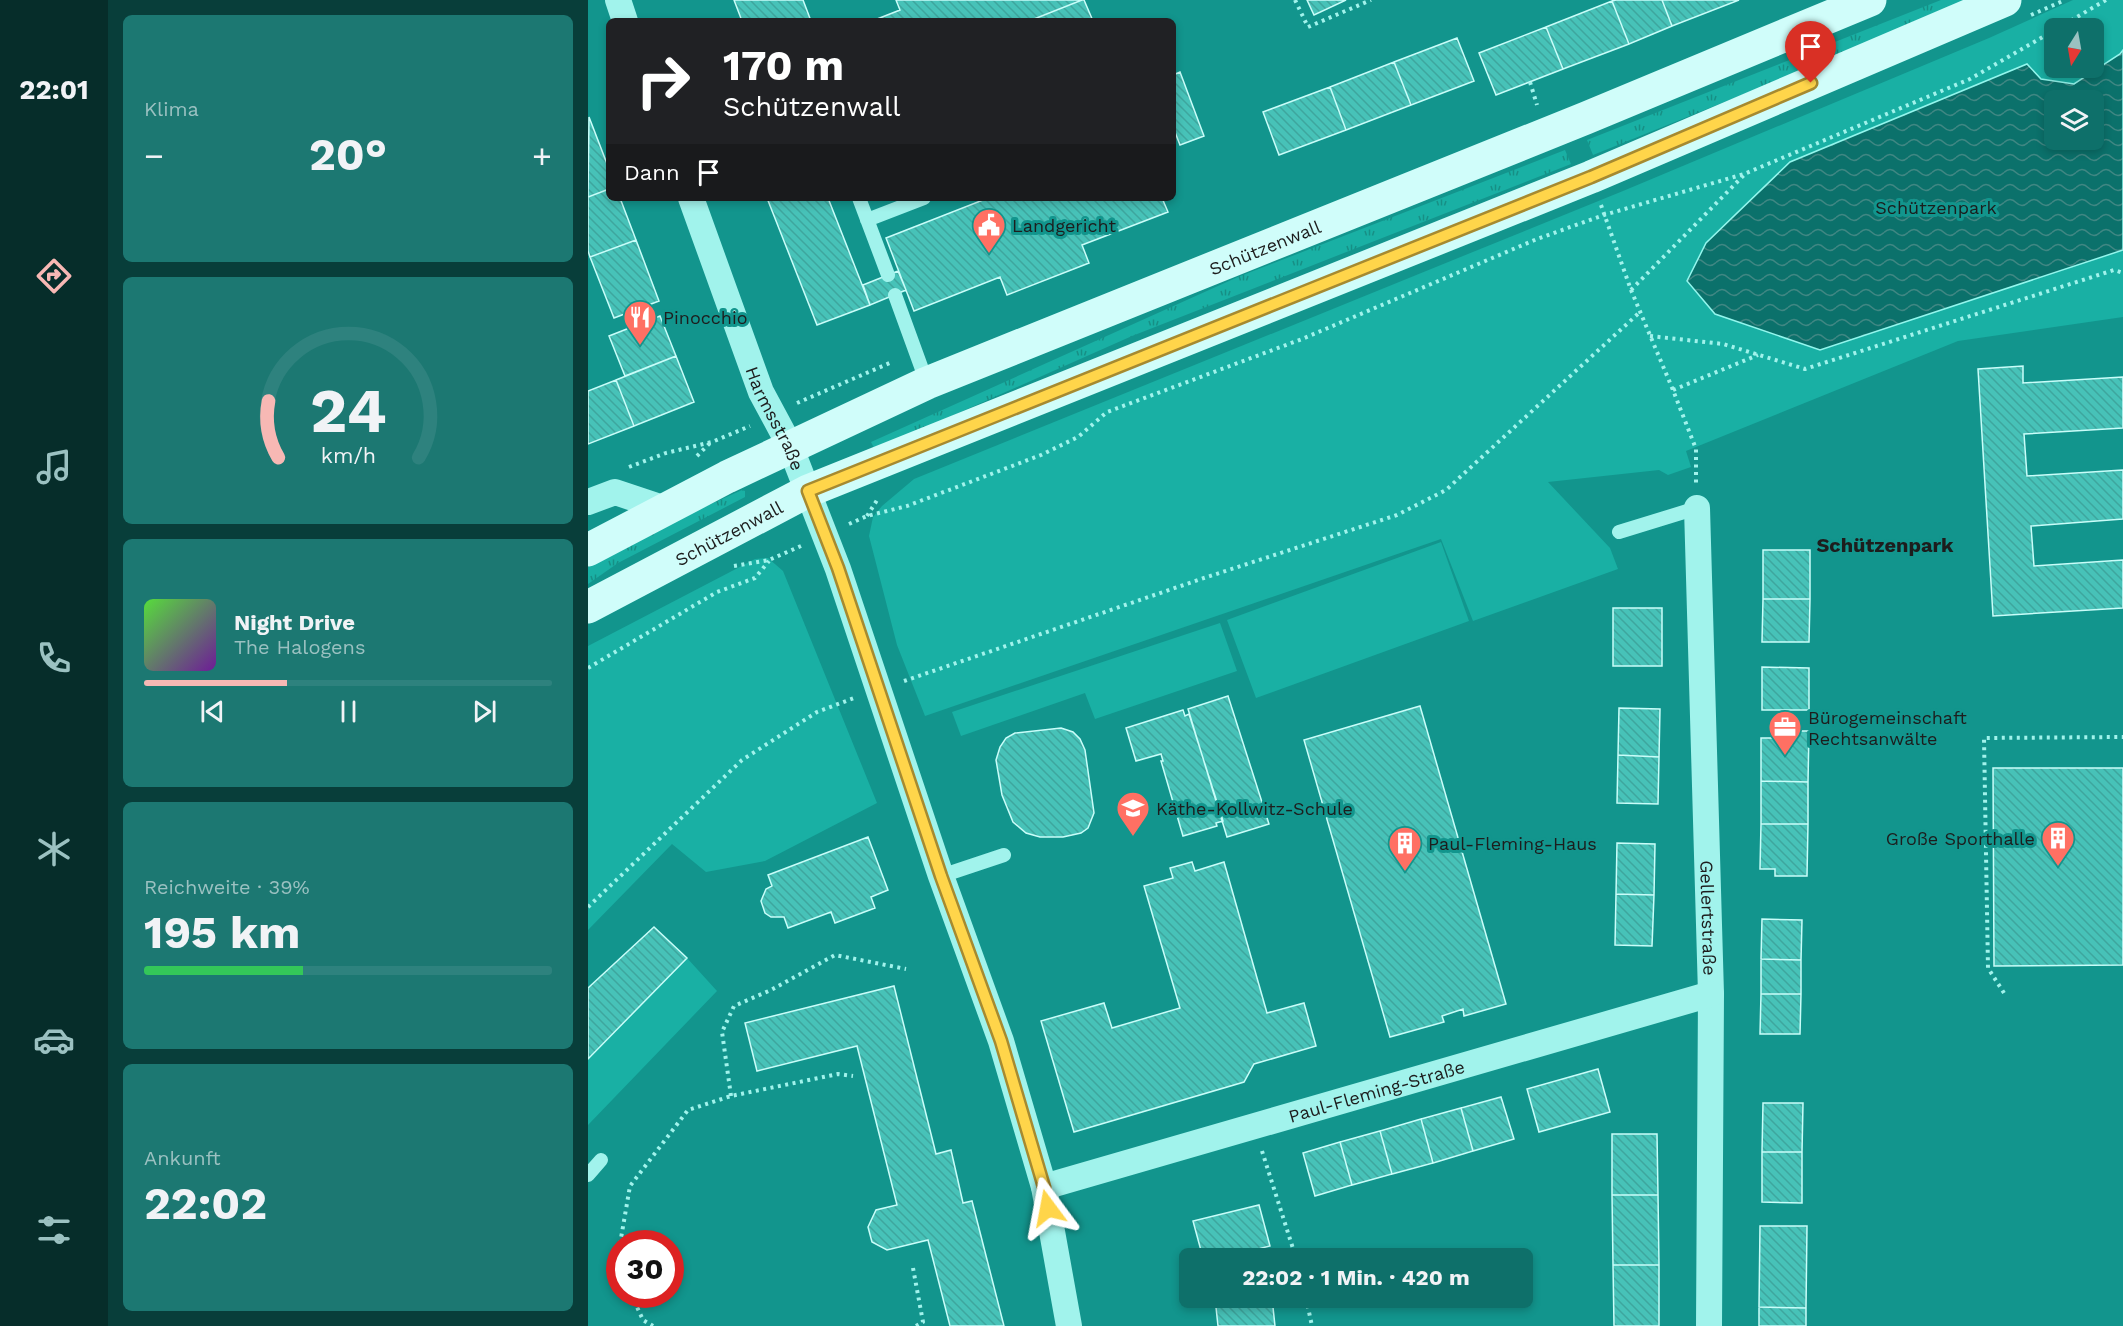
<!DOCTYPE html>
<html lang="de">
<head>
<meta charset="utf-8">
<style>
  body { margin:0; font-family:"Work Sans",sans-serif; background:#1c7872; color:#f1f3f6; height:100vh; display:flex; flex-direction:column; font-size:22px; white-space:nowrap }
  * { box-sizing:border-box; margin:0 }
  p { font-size:20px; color:#9bc1c1 }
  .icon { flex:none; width:33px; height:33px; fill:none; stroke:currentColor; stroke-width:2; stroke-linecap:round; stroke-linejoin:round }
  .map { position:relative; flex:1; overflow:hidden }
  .drawer { display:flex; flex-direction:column; gap:15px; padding:15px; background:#083e3a; width:480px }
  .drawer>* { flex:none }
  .hud { position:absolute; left:18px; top:18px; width:570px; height:183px; border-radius:9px; box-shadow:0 3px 9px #0003; background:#202124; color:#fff; overflow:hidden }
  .needle { width:39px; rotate:191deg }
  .fabs { position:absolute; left:1456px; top:18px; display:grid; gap:12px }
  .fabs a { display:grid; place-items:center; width:60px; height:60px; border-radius:9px; background:#0e706a; box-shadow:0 3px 9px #0003; font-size:30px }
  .speed { position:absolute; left:18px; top:1230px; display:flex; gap:12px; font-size:30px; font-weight:700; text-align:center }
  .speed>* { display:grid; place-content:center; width:78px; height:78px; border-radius:50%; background:#0e706a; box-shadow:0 3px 9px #0003; line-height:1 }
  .speed .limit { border:9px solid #d22; background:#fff; color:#111 }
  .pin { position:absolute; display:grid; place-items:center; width:51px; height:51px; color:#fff; margin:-62px -26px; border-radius:50% 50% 50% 0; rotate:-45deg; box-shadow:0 0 6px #0007 }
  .pin .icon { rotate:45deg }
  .me { position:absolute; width:66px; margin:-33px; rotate:347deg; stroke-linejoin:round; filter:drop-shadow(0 0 4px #0008) }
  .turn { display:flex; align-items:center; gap:21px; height:126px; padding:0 18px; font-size:27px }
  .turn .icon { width:78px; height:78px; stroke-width:2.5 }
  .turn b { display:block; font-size:42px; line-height:51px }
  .then { display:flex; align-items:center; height:57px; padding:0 18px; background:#0003; gap:12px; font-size:22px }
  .big { font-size:45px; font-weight:700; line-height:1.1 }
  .drawer .tile { flex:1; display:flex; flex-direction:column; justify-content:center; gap:9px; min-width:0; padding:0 21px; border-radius:9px; background:#1c7872 }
  .drawer .dial { align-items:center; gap:0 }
  .dial svg { height:156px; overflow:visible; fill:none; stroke:#2e827e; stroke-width:7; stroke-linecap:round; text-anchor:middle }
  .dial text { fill:#f1f3f6; stroke:none }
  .song { display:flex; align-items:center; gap:18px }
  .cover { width:72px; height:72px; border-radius:9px; background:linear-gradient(135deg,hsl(110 70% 55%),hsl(280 70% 35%)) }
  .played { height:6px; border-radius:3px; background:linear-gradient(90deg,#f7b8b4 35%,#2e827e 35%) }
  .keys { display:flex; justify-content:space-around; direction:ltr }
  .heat { display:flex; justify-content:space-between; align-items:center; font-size:33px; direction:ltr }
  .charge { height:9px; border-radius:4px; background:linear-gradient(90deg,#34c759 39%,#2e827e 0) }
  .trip { position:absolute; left:591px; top:1248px; width:354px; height:60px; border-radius:9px; background:#0e706a; box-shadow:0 3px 9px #0003; font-weight:700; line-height:60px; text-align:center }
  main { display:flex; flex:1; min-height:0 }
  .tab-bar { display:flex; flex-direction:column; width:108px; justify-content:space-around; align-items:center; background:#062d2a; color:#9bc1c1 }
  .tab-bar .icon { width:42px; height:42px }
  .tab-bar .current { color:#f7b8b4 }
  .tab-bar b { font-size:27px; color:#f1f3f6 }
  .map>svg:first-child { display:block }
  .grass { fill:url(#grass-tufts) }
  .green { fill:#19b0a4; fill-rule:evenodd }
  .water { fill:url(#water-waves); stroke:#93f6ed; stroke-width:1.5; fill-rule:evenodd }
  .building { fill:url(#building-back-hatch); stroke:#c9fdf9; stroke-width:1.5 }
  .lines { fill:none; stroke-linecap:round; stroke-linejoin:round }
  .path { stroke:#a1f3ec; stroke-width:4; stroke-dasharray:3 4.5; stroke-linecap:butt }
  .service { stroke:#a1f3ec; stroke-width:14 }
  .minor { stroke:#a1f3ec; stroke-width:26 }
  .secondary { stroke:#d0fdfa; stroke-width:33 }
  .route-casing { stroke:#a68a30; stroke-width:15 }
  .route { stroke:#ffd54a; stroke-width:10 }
  .labels { text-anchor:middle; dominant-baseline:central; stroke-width:6; stroke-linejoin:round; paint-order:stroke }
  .park-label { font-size:18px; fill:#1a1d1d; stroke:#12958d }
  .poi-label { font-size:18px; fill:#1d1d1d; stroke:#12958d; text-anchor:start }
  .street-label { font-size:18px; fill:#1d1d1d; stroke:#12958d }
  .neighbourhood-label { font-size:20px; font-weight:bold; fill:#1d1d1d; stroke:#12958d }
</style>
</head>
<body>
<main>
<nav class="tab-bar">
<b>22:01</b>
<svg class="icon current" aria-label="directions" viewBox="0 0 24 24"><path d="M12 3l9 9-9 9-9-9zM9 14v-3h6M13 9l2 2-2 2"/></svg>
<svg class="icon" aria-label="music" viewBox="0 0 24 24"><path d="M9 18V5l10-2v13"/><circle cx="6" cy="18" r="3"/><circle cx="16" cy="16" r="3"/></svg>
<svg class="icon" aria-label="phone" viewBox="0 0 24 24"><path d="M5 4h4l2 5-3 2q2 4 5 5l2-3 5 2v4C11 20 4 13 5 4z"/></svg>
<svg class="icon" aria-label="climate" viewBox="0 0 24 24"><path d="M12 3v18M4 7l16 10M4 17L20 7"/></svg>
<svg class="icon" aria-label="car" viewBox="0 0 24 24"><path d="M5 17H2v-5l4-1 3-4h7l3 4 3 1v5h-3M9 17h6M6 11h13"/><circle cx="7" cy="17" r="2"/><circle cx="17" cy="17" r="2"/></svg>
<svg class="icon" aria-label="filters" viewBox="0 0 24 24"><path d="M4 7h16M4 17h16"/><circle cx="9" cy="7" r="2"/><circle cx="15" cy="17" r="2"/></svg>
</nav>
<section class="drawer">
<div class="tile"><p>Klima</p>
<div class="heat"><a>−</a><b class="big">20°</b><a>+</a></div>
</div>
<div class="tile dial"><svg viewBox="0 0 100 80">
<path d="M14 69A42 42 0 1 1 86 69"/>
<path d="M14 69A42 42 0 0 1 9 40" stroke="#f7b8b4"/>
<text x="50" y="56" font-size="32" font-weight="700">24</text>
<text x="50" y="72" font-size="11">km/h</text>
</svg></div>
<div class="tile">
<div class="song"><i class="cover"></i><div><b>Night Drive</b><p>The Halogens</p></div></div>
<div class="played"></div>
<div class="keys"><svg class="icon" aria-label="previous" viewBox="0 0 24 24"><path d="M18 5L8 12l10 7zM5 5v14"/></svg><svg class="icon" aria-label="pause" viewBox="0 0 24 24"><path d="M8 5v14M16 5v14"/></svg><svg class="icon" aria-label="next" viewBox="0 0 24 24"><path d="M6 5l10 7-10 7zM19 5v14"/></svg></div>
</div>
<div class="tile"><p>Reichweite · 39%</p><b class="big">195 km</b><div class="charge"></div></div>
<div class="tile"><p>Ankunft</p><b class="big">22:02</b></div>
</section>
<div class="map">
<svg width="1535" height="1326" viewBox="0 0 1535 1326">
  <defs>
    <pattern id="grass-tufts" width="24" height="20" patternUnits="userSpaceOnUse" patternTransform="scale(1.5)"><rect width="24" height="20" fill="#19b0a4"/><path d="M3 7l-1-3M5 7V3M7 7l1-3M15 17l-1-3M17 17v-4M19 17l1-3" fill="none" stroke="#168f85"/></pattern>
    <pattern id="water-waves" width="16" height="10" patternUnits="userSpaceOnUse" patternTransform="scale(1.5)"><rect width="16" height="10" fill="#0b716b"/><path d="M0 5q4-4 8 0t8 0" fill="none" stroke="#408783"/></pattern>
    <pattern id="building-back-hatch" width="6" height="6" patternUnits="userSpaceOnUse" patternTransform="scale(1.5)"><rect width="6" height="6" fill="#47c2b8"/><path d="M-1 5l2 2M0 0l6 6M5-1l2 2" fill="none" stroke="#3ea69e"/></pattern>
  </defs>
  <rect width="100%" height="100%" fill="#12958d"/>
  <!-- grass -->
  <path class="grass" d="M1353 0H1389L1005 155 999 140Z
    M977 150 983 164 544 336 287 450 283 442 650 277Z
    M154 490 157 491V497L30 563 0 584V567L114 508Z"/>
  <!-- green -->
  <path class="green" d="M1485 0H1535V317L1370 341 1098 451 1103 467 1080 475 1071 470 960 482 1022 548 1030 569 885 621 853 539 337 716 309 645 281 536 285 517 294 506 326 479 1035 191 1401 38ZM1467 28H1506V68H1467ZM1467 100H1506V140H1467Z
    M853 542 881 621 668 698 639 620Z
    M180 558 195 571 289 803 177 861 118 872 84 844 0 930V646L167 559Z
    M632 623 649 671 507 719 497 693 373 736 364 712Z
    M99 958 129 991 0 1125V1059Z"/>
  <!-- water -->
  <path class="water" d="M1535 50V250L1232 350 1127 314 1099 281 1118 243 1202 162 1439 64 1453 79 1486 84 1532 54ZM1467 100H1506V140H1467Z"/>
  <!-- building -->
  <path class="building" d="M146 0H215L223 21H154Z
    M308 0H494L441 21H284L312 10Z
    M494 0H496L505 21H441Z
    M719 0H758L726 15Z
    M1028 0H1074L1084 26 1041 44 1024 1Z
    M1074 0H1151L1084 26Z
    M1024 1 1041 44 975 69 958 27Z
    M958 27 975 69 908 95 891 53Z
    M869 38 886 81 823 105 806 62Z
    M806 62 823 105 758 130 742 87Z
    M592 72 616 136 592 145 585 127V75Z
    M742 87 758 130 691 155 675 112Z
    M1 117 21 169V189L0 197Z
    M21 189V198H32L48 240 2 257 0 251V197Z
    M179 198H240L282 305 229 325Z
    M400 198H574L580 212 494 245 501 263 419 295 412 277 326 311 298 238Z
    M48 240 71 301 26 318 2 257Z
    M310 271 318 290 282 305 275 285Z
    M72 316 88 356 37 376 21 336Z
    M88 356 106 402 46 426 28 380Z
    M1435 366V383L1535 377V428L1436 434 1439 476 1535 470V519L1443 526 1446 566 1535 560V608L1405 616 1390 369Z
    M28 380 46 426 0 444V391Z
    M1175 550H1222V599H1175Z
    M1175 599H1222L1221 642H1174Z
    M1025 608H1074V666H1025Z
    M1174 667 1221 668V710H1174Z
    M640 696 681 824 639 837 600 709Z
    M832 706 918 1004 876 1016 875 1009 854 1016 856 1022 802 1037 716 740Z
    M1031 708 1072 709 1071 757 1030 755Z
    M595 710 597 716 601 714 635 821 628 823 629 826 595 836 573 761H575L573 754 548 761 538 728Z
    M473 728 485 732 492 739 497 750 506 813 500 828 493 833 475 837H452L438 833 425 822 414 795 408 760 412 747 418 738 427 733Z
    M1188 731H1221L1220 782 1173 781V738H1188Z
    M1030 755 1071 757 1070 804 1029 803Z
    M1405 768H1535V965L1406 966Z
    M1173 781 1220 782V824H1173Z
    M1173 824H1220L1219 876H1187V869H1172Z
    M280 837 300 890 283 897 287 908 247 923 243 912 200 928 196 917H183L177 913 173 901 178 889 184 886 180 875Z
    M1029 843 1067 844 1066 895 1028 894Z
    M604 862 607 871 636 862 679 1013 716 1003 728 1046 666 1064 656 1082 486 1132 453 1021 516 1003 524 1028 592 1008 556 886 585 878 582 868Z
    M1028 894 1066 895 1064 946 1027 945Z
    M1174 919 1214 920 1213 960 1173 959Z
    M66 927 99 958 0 1059V988Z
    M1173 959 1213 960V994H1173Z
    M306 986 348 1154 363 1150 375 1203 384 1201 416 1326H362L340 1240 299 1250 284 1242 280 1227 288 1210 309 1205 269 1046 169 1071 157 1023Z
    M1173 994H1213L1212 1034H1172Z
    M1010 1069 1022 1112 951 1132 939 1089Z
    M913 1097 926 1139 885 1151 873 1108Z
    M1175 1103H1215L1214 1152H1174Z
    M873 1108 885 1151 845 1163 833 1119Z
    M833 1119 845 1163 804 1174 792 1131Z
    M792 1131 804 1174 764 1185 752 1142Z
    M1024 1134H1069L1070 1195H1024Z
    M752 1142 764 1185 727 1196 715 1153Z
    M1174 1152H1214V1203L1174 1202Z
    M1024 1195H1070L1071 1265H1025Z
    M671 1205 682 1246 634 1258H615L605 1221Z
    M1172 1226H1219L1218 1308 1171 1307Z
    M666 1250 667 1258H634Z
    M1025 1265H1071V1326H1026Z
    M627 1298H684L687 1326H630Z
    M1171 1307 1218 1308V1326H1171Z"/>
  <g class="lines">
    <!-- path -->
    <path class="path" d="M707 0 720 27 783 0
      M1443 15 1477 0
      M1470 28 1518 0
      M1485 28 1486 19
      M1463 67 1467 64
      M942 82 949 105
      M1013 205 1043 290 1085 390 1108 449V483
      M1043 290 1156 175
      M1062 336 1135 344 1217 369 1526 270 1535 273
      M1085 390 1170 355
      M209 403 304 362
      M109 456 123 442
      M41 467 78 453 124 442 162 426
      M279 516 291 497
      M261 524 279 516 319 506 453 455 490 437 519 412 714 339 949 239 1016 215 1156 174 1382 79 1467 30
      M146 566 181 560 213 546
      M0 668 129 592 167 578 181 561
      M316 681 613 579 809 515 858 490 1052 312
      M0 907 154 760 229 712 266 698
      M1416 993 1400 968 1396 738 1535 737
      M143 1096 134 1032 146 1006 183 990 247 955 318 969
      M674 1151 708 1258
      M32 1244 42 1186 100 1110 143 1096 250 1074 265 1076
      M325 1268 335 1322 328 1326
      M43 1294 55 1320 65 1326
      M718 1298 724 1326"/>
    <!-- service -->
    <path class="service" d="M271 198 300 275
      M279 220 336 198
      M307 295 339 383
      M1031 532 1109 508
      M353 876 416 855
      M0 1175 13 1160"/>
    <!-- minor -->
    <g class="minor">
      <path d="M30 0 37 21"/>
      <path id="s1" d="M103 198 173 392 202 446 250 569 353 876 413 1041 456 1187 481 1326"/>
      <path d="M0 502 27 492 78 509"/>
      <path id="s2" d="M1109 508 1123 994 1121 1326"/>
      <path id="s3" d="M456 1187 1123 994"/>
    </g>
    <!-- secondary -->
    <g class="secondary">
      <path id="s4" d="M0 550 139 477 339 383 998 118 1282 0"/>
      <path id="s5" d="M0 607 220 491 1003 177 1417 0"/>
    </g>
  </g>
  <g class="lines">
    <defs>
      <path id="route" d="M460 1208 456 1187 413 1041 353 876 250 568 220 491 1003 177 1223 83"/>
    </defs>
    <!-- route casing -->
    <use href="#route" class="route-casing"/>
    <!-- route -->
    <use href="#route" class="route"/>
  </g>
  <!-- icons -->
  <defs>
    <symbol id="civic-pin" viewBox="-11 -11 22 30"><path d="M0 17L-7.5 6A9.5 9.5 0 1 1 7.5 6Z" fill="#ff7063" stroke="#12958d"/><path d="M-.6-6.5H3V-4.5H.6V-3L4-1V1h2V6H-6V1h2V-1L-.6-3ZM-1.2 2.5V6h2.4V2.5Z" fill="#fff"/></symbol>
    <symbol id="restaurant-pin" viewBox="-11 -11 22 30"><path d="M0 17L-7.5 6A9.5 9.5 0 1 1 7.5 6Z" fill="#ff7063" stroke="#12958d"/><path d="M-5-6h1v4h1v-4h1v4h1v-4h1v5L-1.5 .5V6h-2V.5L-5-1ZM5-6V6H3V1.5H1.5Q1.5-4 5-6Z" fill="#fff"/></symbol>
    <symbol id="office-pin" viewBox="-11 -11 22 30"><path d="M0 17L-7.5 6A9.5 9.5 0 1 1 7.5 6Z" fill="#ff7063" stroke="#12958d"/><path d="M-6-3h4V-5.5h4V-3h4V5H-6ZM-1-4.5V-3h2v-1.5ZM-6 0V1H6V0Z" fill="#fff"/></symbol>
    <symbol id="school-pin" viewBox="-11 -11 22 30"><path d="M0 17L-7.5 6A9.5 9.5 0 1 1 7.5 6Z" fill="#ff7063" stroke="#12958d"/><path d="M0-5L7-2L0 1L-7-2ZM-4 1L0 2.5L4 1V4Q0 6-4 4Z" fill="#fff"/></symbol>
    <symbol id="building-pin" viewBox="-11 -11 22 30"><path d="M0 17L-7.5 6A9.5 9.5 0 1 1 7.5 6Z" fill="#ff7063" stroke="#12958d"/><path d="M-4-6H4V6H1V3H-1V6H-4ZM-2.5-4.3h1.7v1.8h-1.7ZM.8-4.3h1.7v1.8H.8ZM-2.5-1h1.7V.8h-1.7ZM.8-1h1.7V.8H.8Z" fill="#fff"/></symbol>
  </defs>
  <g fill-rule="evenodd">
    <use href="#civic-pin" x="382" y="206" width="38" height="52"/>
    <use href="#restaurant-pin" x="33" y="298" width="38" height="52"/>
    <use href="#office-pin" x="1178" y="708" width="38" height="52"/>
    <use href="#school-pin" x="526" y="789" width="38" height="52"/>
    <use href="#building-pin" x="1451" y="819" width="38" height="52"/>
    <use href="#building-pin" x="798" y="824" width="38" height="52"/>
  </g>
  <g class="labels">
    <!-- park labels -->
    <g class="park-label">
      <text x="1348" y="207">Schützenpark</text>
    </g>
    <!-- poi labels -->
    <g class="poi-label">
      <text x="424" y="225">Landgericht</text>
      <text x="75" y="317">Pinocchio</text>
      <text x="1220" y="717">Bürogemeinschaft<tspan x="1220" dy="21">Rechtsanwälte</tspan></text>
      <text x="568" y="808">Käthe-Kollwitz-Schule</text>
      <text x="1447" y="838" text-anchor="end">Große Sporthalle</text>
      <text x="840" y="843">Paul-Fleming-Haus</text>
    </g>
    <!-- street labels -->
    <g class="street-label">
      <text stroke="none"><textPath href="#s4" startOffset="742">Schützenwall</textPath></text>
      <text stroke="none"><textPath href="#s1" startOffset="236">Harmsstraße</textPath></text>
      <text stroke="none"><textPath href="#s5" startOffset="159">Schützenwall</textPath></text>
      <text stroke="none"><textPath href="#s2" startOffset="410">Gellertstraße</textPath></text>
      <text stroke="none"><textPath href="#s3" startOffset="346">Paul-Fleming-Straße</textPath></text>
    </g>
    <!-- neighbourhood labels -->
    <g class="neighbourhood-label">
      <text x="1297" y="545">Schützenpark</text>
    </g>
  </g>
</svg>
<div class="fabs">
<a><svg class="needle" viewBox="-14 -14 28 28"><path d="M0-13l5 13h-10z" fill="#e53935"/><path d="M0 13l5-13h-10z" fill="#9bc1c1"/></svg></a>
<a><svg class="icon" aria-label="layers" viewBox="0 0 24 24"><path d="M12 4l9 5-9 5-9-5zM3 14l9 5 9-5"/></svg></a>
</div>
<div class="speed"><div class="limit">30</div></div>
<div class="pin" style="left:1223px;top:83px;background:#d93025"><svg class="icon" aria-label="arrive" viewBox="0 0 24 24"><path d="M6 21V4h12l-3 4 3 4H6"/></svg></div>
<svg class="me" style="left:460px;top:1208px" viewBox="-20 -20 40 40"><path d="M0-17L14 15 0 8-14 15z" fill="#ffd54a" stroke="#fff" stroke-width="4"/></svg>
<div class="trip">22:02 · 1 Min. · 420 m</div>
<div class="hud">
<div class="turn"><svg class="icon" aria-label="right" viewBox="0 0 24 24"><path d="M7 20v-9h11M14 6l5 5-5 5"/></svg><div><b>170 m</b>Schützenwall</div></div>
<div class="then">Dann<svg class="icon" aria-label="arrive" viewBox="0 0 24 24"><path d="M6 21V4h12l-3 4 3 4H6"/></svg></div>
</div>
</div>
</main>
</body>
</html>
